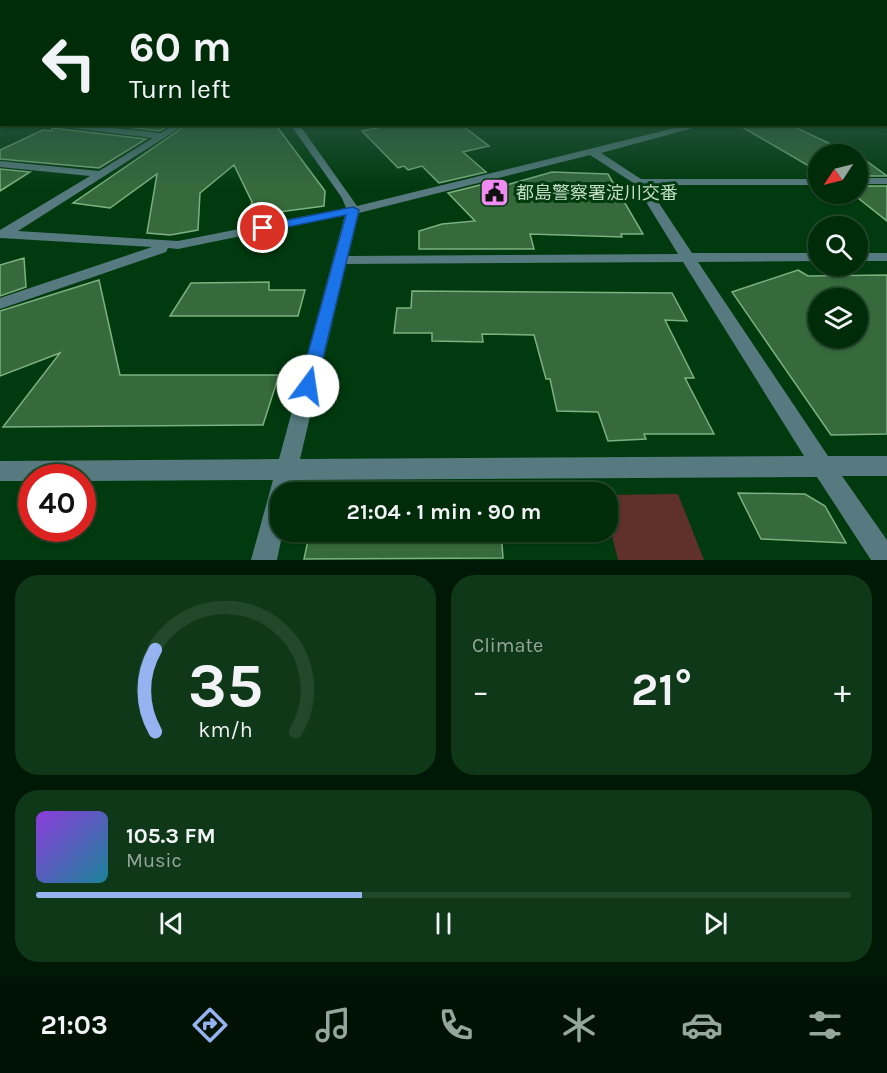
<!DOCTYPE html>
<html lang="en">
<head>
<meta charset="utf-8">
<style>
  body { margin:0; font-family:Karla,"Noto Sans JP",sans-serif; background:#0e3818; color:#f1f3f6; height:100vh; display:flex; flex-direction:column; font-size:22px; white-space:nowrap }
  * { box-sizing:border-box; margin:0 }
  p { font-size:20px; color:#95a79c }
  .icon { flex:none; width:33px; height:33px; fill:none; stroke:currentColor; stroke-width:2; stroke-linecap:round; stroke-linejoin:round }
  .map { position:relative; height:560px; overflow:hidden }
  .side { display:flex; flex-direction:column; gap:15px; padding:15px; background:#001806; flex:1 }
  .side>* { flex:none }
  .banner { position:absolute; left:0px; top:0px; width:888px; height:126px; box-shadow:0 2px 4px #0004,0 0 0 2px #22482b; background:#002c0a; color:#f1f3f6; overflow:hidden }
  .needle { width:39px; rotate:235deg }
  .fabs { position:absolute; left:808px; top:144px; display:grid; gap:12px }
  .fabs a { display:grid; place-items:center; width:60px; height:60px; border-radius:50%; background:#002c0a; box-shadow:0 2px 4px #0004,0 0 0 2px #22482b; font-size:30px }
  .speed { position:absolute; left:18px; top:464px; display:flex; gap:12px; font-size:30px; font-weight:700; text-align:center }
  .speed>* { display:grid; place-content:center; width:78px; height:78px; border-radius:50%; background:#002c0a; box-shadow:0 2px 4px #0004,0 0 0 2px #22482b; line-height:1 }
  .speed .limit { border:9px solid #d22; background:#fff; color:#111 }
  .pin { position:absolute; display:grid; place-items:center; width:51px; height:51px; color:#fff; margin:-26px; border:3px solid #fff; border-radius:50%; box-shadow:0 2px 6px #0007 }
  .me { position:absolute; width:66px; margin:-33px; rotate:14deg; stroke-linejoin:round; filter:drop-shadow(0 0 4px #0008) }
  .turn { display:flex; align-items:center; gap:21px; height:126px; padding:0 30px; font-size:27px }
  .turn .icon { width:78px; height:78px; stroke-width:2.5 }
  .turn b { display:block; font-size:42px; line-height:51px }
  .big { font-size:45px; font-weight:700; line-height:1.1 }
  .side .widget { flex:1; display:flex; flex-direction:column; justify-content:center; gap:9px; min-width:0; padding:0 21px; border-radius:24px; background:#0e3818 }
  .side .dial { align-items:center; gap:0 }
  .dial svg { height:156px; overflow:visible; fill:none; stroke:#22482b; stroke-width:7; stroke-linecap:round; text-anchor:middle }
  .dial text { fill:#f1f3f6; stroke:none }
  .song { display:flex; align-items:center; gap:18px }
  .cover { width:72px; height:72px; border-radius:9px; background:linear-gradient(135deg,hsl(270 70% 55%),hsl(190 70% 35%)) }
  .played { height:6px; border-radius:3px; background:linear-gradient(90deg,#95b2f1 40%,#22482b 40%) }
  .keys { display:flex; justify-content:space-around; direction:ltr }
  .heat { display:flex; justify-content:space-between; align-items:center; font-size:33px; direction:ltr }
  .side .tiles { flex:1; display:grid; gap:15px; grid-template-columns:1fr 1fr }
  .widget:last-child { grid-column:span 2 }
  .trip { position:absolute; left:270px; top:482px; width:348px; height:60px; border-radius:24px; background:#002c0a; box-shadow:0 2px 4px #0004,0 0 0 2px #22482b; font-weight:700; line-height:60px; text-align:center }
  .menu { display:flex; height:96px; justify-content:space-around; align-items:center; background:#001204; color:#95a79c }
  .menu .icon { width:42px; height:42px }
  .menu .active { color:#95b2f1 }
  .menu b { font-size:27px; color:#f1f3f6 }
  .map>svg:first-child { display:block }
  .green { fill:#60302b }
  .building { fill:#36693c; stroke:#7cb180; stroke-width:1.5; fill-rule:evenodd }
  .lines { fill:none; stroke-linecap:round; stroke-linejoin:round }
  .minor { fill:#567a7f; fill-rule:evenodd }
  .route { fill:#1a73e8; stroke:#114b97; stroke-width:1.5 }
  .labels { text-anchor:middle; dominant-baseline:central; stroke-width:6; stroke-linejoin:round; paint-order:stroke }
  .far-poi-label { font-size:18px; fill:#c3dec4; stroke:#003a0e; text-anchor:start }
</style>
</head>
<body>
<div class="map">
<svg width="887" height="560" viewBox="0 0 887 560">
  <rect width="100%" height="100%" fill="#003a0e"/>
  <!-- green -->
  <path class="green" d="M678 494 704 560H618L608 520V495Z"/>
  <!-- building -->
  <path class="building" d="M102 124H170L160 131Z
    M188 124H275L325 191 324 206 248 216 252 202 234 165 200 193 198 230 170 235 147 233 157 174 110 208 73 203Z
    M396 124H460L489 146 463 152 486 172 439 183 422 166 408 170 404 166 398 168 362 131Z
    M737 124H788L852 154H819V169H814Z
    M52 128 146 139 99 168 0 159V150L43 130 52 131Z
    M858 157 865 160 887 176H858Z
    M0 169 30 172 0 191Z
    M552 172 608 174 643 234H621L622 237 530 234 534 249H419V231L442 224 475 221 448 193 496 181 503 186Z
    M858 186H887V221L853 194H858Z
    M24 258 26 287 0 296V265Z
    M798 270 808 276 887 275V434L831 435 732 292ZM819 298H858V338H819Z
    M99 280 120 375H279L263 425 3 427 60 353 0 376V311Z
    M269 282V290H305L298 316H170L191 283Z
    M412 291 672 293 687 321 665 320 694 378H685L714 434H644L646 439 608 441 598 412 557 411 550 379H546L534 335 482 334 483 342 432 341V333H394L397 308H411Z
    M738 493 805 494 825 506 846 543 761 539Z
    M310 531H501L503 558 304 559Z"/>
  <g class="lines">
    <!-- minor -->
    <path class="minor" d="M0 117H2V123H0Z
      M886 119H887V126L883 124H886Z
      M39 124H76L161 133 175 124H186L18 231 178 241 346 208 342 198 290 124H299L357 206 691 124H708L601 153 641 179H819V185H647L692 253H819V261L698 262 828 456H887V476H842L887 540V560H871L817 477 295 480 292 492H280V531H283L277 560H251L273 480 82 481V477H32V481H0V461L279 459 345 215 178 249 168 248 166 252 0 309V298L152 247 0 238V230L90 176 0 167V161L99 171 153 138ZM590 155 635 184 678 254 348 256 359 213ZM683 262 804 456 300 459 346 264Z
      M858 178H887V184H858Z
      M858 253H887V261H858Z"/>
  </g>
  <!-- sky -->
  <linearGradient id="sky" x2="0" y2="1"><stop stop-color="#002008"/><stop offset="0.58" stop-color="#265541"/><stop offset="1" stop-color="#265541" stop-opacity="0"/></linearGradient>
  <rect width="887" height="187" fill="url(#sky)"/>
  <!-- route -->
  <path class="route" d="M353 207 359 210 316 386 314 391H302L299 386 346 215 263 232 257 228 263 225Z"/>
  <!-- icons -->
  <defs>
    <symbol id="civic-square" viewBox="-11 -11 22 22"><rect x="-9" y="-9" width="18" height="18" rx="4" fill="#f28af3" stroke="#003a0e"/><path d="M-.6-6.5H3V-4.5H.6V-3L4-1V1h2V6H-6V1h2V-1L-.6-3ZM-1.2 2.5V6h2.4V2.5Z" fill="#111"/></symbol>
  </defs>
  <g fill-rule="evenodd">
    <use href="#civic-square" x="478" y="176" width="33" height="33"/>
  </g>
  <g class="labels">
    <!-- far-poi labels -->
    <g class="far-poi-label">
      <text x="516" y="193">都島警察署淀川交番</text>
    </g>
  </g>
</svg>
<div class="fabs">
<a><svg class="needle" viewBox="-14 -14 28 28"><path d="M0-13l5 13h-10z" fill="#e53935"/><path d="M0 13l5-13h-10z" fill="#95a79c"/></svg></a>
<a><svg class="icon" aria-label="search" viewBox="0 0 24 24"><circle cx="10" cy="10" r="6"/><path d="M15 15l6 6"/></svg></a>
<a><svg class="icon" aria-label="layers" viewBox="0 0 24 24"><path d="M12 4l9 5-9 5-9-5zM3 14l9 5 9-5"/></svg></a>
</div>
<div class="speed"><div class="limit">40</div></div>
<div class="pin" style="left:263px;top:228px;background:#d93025"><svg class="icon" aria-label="arrive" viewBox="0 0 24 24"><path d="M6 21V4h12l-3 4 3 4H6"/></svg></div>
<svg class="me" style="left:308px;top:386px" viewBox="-20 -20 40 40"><circle r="19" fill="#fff"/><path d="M0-13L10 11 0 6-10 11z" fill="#1a73e8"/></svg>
<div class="trip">21:04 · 1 min · 90 m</div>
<div class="banner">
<div class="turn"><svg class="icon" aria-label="left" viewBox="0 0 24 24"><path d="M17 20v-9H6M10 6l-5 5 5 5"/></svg><div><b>60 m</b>Turn left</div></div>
</div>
</div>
<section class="side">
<div class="tiles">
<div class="widget dial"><svg viewBox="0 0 100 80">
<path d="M14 69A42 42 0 1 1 86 69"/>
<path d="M14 69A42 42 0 0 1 14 27" stroke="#95b2f1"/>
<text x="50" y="56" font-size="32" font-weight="700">35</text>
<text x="50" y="72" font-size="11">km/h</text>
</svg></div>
<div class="widget"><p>Climate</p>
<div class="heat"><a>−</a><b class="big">21°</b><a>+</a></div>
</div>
<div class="widget">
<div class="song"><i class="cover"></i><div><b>105.3 FM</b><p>Music</p></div></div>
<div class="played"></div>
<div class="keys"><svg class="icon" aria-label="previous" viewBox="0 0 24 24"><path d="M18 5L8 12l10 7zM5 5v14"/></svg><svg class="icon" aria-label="pause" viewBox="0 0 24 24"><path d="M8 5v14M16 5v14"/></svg><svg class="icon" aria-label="next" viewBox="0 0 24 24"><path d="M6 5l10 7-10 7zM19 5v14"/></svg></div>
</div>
</div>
</section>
<nav class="menu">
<b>21:03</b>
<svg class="icon active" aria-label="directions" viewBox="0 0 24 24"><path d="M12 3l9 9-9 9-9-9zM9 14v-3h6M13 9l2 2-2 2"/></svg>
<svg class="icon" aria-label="music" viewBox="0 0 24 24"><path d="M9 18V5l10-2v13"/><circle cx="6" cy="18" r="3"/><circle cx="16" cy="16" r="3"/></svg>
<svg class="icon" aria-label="phone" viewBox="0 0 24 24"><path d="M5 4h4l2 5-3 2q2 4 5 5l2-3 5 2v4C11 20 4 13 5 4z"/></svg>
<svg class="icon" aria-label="climate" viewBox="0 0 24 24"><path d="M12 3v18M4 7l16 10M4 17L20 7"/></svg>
<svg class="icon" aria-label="car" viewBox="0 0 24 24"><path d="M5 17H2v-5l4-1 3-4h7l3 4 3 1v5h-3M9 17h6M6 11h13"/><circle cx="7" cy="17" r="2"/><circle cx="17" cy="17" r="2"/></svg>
<svg class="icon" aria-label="filters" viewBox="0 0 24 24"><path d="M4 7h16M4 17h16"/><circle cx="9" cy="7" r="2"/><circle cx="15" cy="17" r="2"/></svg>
</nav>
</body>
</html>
